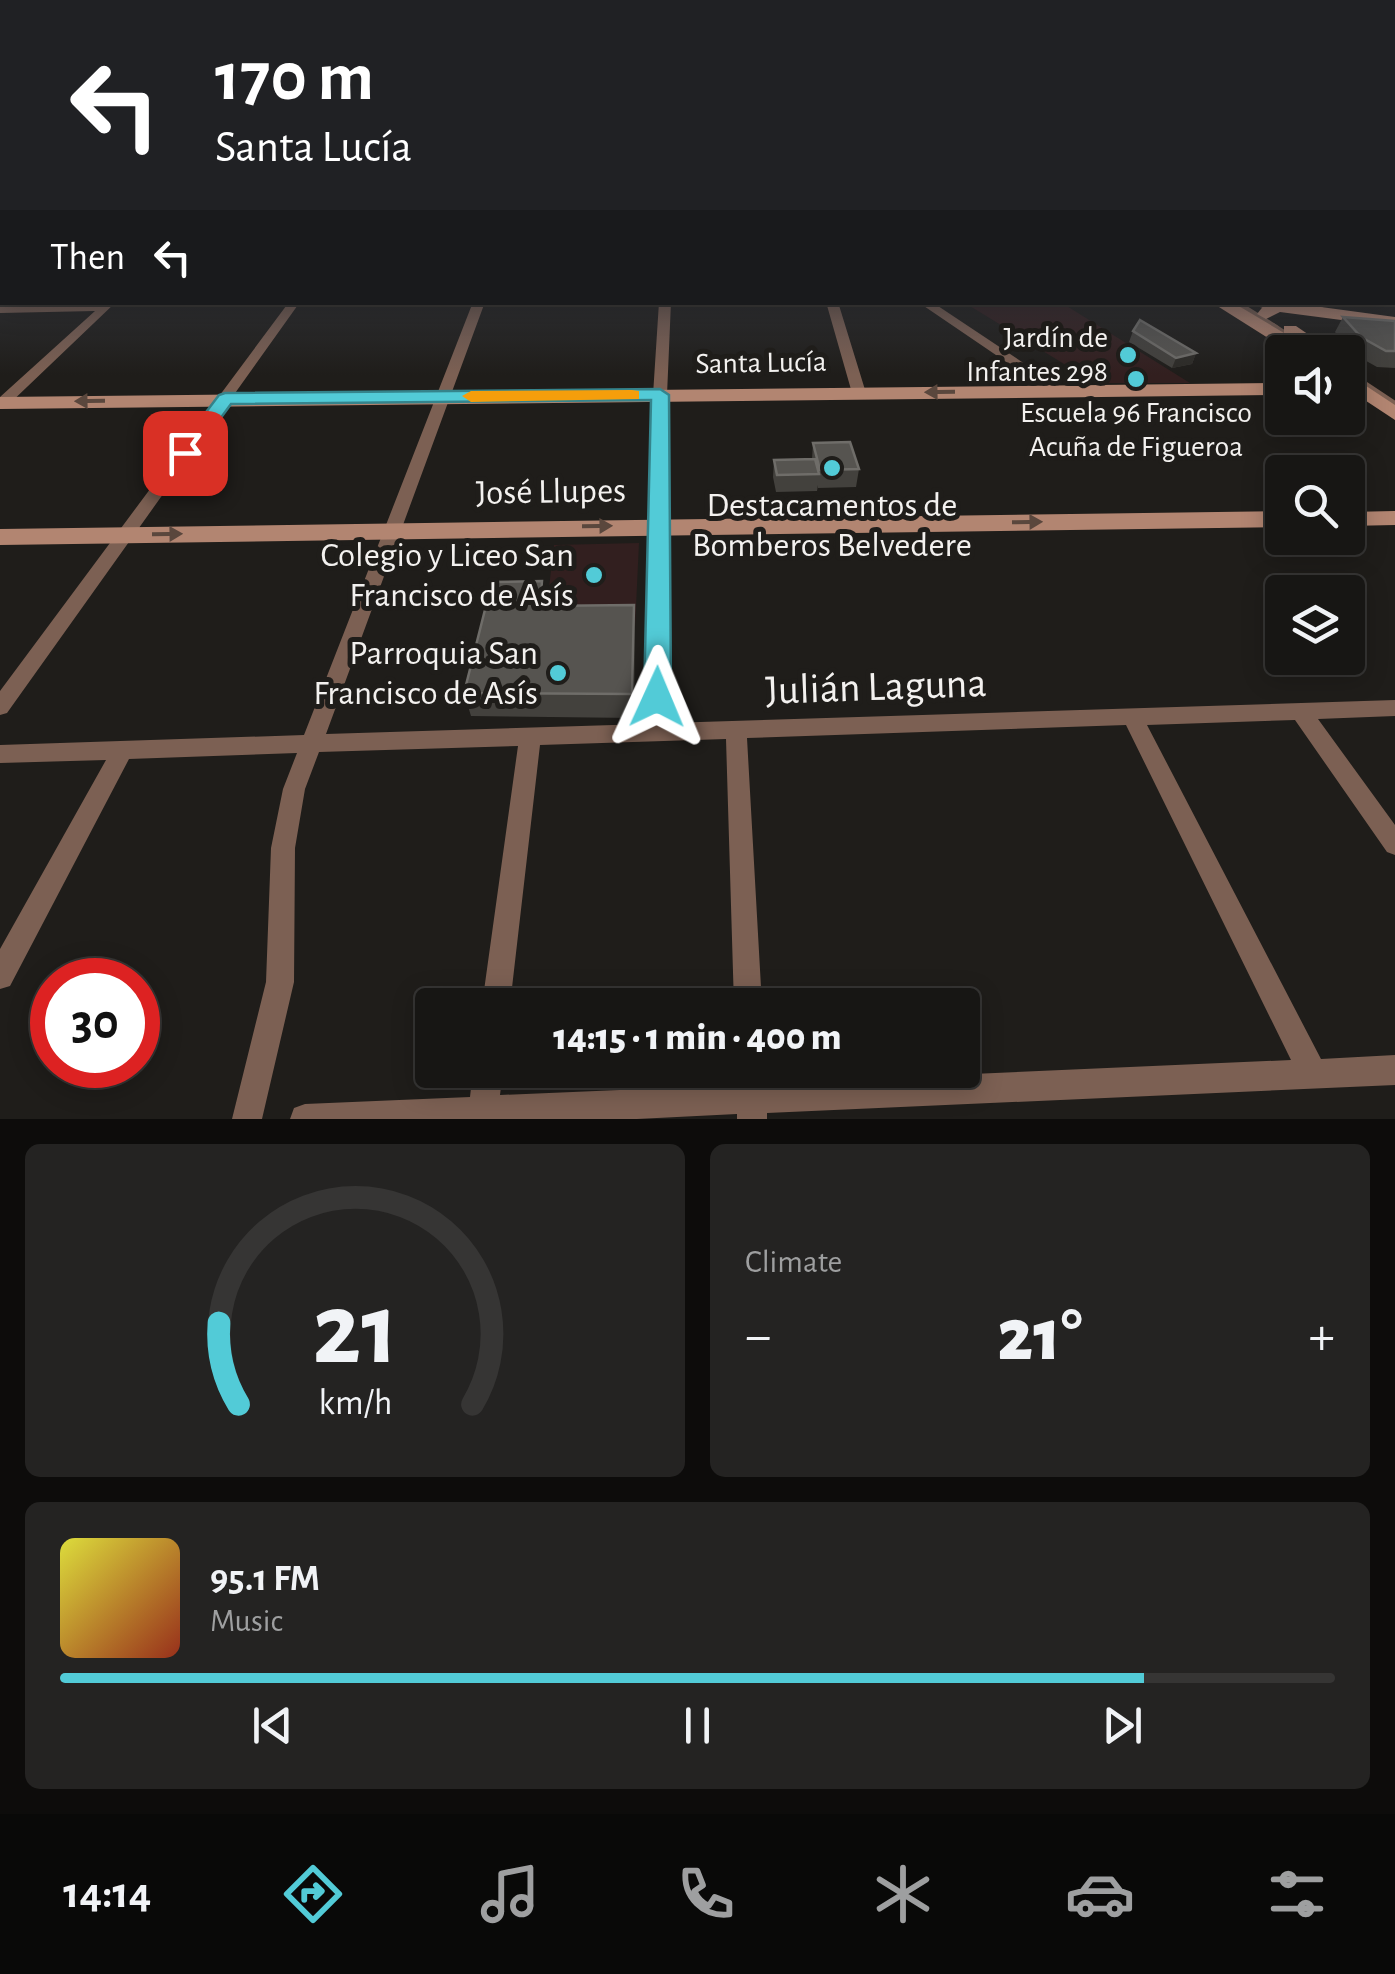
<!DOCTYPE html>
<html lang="en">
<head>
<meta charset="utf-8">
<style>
  body { margin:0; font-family:"Alegreya Sans",sans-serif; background:#242322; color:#f1f3f6; height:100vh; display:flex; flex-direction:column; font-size:38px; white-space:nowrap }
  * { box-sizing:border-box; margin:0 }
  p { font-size:32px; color:#9e9fa0 }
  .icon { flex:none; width:55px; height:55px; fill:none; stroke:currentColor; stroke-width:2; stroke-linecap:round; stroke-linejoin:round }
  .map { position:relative; height:1119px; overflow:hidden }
  .sheet { display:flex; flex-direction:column; gap:25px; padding:25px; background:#0d0c0b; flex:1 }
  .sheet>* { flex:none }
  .top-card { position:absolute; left:0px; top:0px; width:1395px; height:305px; box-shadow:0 5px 25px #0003,0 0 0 2px #363534; background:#202124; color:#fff; overflow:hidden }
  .fabs { position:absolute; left:1265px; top:335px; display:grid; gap:20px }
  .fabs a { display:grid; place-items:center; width:100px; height:100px; border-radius:10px; background:#171614; box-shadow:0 5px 25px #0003,0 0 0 2px #363534; font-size:50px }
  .speed { position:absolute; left:30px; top:958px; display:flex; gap:20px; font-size:50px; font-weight:700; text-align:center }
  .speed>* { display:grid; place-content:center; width:130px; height:130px; border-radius:50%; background:#171614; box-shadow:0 5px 25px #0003,0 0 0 2px #363534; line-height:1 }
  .speed .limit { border:15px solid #d22; background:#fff; color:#111 }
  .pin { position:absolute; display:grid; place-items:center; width:85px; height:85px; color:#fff; margin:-42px; border-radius:20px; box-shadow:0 5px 15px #0006 }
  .me { position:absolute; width:110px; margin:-55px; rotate:1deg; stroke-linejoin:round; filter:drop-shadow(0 0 8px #0008) }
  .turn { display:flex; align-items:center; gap:35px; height:210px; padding:0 50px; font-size:45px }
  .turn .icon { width:130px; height:130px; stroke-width:2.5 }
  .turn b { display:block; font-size:70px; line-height:85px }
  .then { display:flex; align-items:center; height:95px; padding:0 50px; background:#0003; gap:20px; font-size:38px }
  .big { font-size:75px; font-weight:800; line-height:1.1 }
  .sheet .tile { flex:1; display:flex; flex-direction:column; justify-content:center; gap:15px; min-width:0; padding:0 35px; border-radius:15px; background:#242322 }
  .sheet .dial { align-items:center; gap:0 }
  .dial svg { height:260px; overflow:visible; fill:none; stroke:#363534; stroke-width:7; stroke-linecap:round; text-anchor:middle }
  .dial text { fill:#f1f3f6; stroke:none }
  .song { display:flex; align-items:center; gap:30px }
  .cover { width:120px; height:120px; border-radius:15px; background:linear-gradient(135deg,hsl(60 70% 55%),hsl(10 70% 35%)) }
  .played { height:10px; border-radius:5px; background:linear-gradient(90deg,#52cbd7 85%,#363534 85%) }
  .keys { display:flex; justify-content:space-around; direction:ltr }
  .heat { display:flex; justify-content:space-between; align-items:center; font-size:55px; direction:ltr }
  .sheet .tiles { flex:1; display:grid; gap:25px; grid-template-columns:1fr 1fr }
  .tile:last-child { grid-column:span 2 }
  .trip { position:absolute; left:415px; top:988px; width:565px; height:100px; border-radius:10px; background:#171614; box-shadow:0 5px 25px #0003,0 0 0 2px #363534; font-weight:800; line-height:100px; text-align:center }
  .menu { display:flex; height:160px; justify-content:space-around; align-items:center; background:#090908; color:#9e9fa0 }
  .menu .icon { width:70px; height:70px }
  .menu .current { color:#52cbd7 }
  .menu b { font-size:45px; color:#f1f3f6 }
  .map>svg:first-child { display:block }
  .education { fill:#321f1f }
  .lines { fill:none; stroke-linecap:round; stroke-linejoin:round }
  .lane-far1 { stroke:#7c6053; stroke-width:5 }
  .lane { stroke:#7c6053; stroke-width:6 }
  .street { fill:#7c6053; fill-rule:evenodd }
  .secondary { fill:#b28571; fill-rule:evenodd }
  .wall { fill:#43413d }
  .shaded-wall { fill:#2d2b27 }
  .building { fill:#565450; stroke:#6f6d69; stroke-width:2.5 }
  .oneway { fill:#5a473d }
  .route { fill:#52cbd7; stroke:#35848c; stroke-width:2.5 }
  .slow { fill:#f59e0b }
  .poi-dot { fill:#52cbd7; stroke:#1f1d1a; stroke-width:4 }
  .labels { text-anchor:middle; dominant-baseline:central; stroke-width:10; stroke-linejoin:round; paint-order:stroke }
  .far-poi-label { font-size:30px; fill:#f3f1ef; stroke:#1f1d1a; text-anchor:end }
  .far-street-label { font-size:30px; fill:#f3f1ef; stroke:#1f1d1a }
  .street-label { font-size:35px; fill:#f3f1ef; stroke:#1f1d1a }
  .poi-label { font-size:35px; fill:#f3f1ef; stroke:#1f1d1a; text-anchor:end }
  .near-street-label { font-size:42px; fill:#f3f1ef; stroke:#1f1d1a }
</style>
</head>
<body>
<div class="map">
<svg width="1395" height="1119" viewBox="0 0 1395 1119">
  <rect width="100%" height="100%" fill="#1f1d1a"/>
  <!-- education -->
  <path class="education" d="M965 303H1062L1190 383H1095Z
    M639 543 635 628 544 630 554 545Z"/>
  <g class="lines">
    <!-- lane-far1 -->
    <path class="lane-far1" d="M1236 302 1277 328"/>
    <!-- lane -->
    <path class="lane" d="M1273 326 1293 339
      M1348 373 1395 404"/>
    <!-- street -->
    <path class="street" d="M0 248H2V256H0Z
      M116 302 5 408 0 409V397L95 311 0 313V305Z
      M289 302H300L7 713 0 715V691Z
      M473 302H485L326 734 646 724 653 395 659 302H671L667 395 668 723 1395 700V716L1318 719 1395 825V855L1387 852 1295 720 1147 725 1321 1059 1395 1055V1085L767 1113V1119H737V1114L637 1119H290L294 1108 305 1104 470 1097 473 1070H503L500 1095 737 1085 736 1070H766V1083L1291 1060 1126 725 747 738 762 1005H734L726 739 540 745 510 1005H482L518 746 319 752 305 789 295 848 294 982 262 1119H232L266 982 271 848 283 789 297 753 129 759 10 986 0 989V949L106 760 0 763V745L304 735Z
      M826 302H838L866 393 864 396 859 397 852 393Z
      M918 302H932L1064 390 1062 393H1052Z
      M1247 302H1269L1271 305 1265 309Z
      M1315 302H1327L1328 304 1322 308Z"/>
    <!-- secondary -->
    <path class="secondary" d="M1211 302H1232L1284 333V326H1296L1334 352H1290Z
      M1284 302 1395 317V327L1280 312 1266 319 1257 314 1265 304Z
      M1348 374 1395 405V420L1348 389Z
      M1282 383V395L0 409V397Z
      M1282 511V527L0 545V529Z
      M1395 511V525L1348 526V512Z"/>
  </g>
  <!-- wall -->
  <path class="wall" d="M1343 317 1395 321V368L1377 367 1352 353 1335 332Z
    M1133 331 1196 353 1192 364 1172 368 1129 342Z
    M813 443 859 469 856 487 818 488V485L817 491 776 492 773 477 774 460 812 459Z
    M634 605 635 628 634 718 471 716 464 693 546 606Z"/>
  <!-- shaded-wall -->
  <path class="shaded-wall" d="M1196 353 1192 364 1172 368 1176 358Z
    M542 581 546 605 544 630 540 606Z
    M634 605 635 628 634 718 632 694Z"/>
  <!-- building -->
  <path class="building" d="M1343 317 1395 321V351H1386L1361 337Z
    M1140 320 1196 353 1176 358 1133 331Z
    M850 442 859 469 820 470 813 443Z
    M815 459 819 474 777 475 774 460Z
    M542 581 540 606 634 605 632 694 464 693 492 582Z"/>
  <!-- one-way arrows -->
  <defs><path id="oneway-solid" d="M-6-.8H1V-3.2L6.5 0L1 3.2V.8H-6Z" transform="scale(2.5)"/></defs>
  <g class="oneway">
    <use href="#oneway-solid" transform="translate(940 392) rotate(179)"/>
    <use href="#oneway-solid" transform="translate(90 401) rotate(179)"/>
    <use href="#oneway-solid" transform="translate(1027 522) rotate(-1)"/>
    <use href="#oneway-solid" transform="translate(597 526) rotate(-1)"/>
    <use href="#oneway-solid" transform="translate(167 534) rotate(-1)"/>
  </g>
  <!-- sky -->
  <linearGradient id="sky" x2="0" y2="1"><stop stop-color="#11100e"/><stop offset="0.58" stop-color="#3c4049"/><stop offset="1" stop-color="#3c4049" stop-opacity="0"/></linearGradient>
  <rect width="1395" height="375" fill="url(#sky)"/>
  <!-- route -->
  <path class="route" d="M660 389 669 395 671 697 667 705 657 708 648 705 644 697 651 400 231 404 192 457H178L175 453 219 395 225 393Z"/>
  <!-- slow -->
  <path class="slow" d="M632 390 639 391V399L471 402 462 396 471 391Z"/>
  <!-- markers -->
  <g class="poi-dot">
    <circle cx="1128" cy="355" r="10"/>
    <circle cx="1136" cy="379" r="10"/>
    <circle cx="832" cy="468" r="10"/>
    <circle cx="594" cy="575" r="10"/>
    <circle cx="558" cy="673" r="10"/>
  </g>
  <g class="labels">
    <!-- far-poi labels -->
    <g class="far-poi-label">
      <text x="1108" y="338">Jardín de<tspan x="1108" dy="34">Infantes 298</tspan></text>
      <text x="1136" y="413" text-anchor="middle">Escuela 96 Francisco<tspan x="1136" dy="34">Acuña de Figueroa</tspan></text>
    </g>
    <!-- far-street labels -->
    <g class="far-street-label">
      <text transform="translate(761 363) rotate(-1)">Santa Lucía</text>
    </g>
    <!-- street labels -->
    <g class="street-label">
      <text transform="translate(551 492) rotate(-1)">José Llupes</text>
    </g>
    <!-- poi labels -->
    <g class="poi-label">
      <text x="832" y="505" text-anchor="middle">Destacamentos de<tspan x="832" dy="40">Bomberos Belvedere</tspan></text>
      <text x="574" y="555">Colegio y Liceo San<tspan x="574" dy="40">Francisco de Asís</tspan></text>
      <text x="538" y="653">Parroquia San<tspan x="538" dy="40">Francisco de Asís</tspan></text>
    </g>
    <!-- near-street labels -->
    <g class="near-street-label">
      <text transform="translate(876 687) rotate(-2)">Julián Laguna</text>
    </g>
  </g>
</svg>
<div class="fabs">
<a><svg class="icon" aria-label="sound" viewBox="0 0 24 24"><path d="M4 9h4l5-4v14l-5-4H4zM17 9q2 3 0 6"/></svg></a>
<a><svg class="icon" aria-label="search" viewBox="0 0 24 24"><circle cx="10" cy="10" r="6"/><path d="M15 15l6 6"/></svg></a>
<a><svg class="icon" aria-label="layers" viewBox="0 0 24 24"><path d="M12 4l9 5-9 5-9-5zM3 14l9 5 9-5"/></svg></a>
</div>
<div class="speed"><div class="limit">30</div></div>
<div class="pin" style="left:185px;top:453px;background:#d93025"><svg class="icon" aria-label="arrive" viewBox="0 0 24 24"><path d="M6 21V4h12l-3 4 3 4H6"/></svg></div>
<svg class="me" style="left:657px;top:697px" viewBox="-20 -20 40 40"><path d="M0-17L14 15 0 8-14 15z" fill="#52cbd7" stroke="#fff" stroke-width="4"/></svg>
<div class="trip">14:15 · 1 min · 400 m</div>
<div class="top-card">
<div class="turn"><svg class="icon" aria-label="left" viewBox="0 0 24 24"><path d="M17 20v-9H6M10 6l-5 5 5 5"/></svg><div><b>170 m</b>Santa Lucía</div></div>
<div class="then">Then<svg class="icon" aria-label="left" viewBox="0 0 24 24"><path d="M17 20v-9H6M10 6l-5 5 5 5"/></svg></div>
</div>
</div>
<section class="sheet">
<div class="tiles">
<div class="tile dial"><svg viewBox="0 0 100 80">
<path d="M14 69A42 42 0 1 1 86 69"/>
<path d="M14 69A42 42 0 0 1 8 44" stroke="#52cbd7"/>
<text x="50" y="56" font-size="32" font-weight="700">21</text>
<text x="50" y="72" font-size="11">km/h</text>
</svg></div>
<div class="tile"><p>Climate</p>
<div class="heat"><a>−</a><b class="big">21°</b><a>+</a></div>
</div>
<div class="tile">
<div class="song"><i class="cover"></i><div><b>95.1 FM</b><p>Music</p></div></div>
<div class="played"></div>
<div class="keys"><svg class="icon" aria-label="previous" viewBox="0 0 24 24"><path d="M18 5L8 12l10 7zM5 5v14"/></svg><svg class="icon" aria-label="pause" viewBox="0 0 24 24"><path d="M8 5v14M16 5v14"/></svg><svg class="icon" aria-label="next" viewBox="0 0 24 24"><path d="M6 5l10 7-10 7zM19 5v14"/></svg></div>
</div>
</div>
</section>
<nav class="menu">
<b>14:14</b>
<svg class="icon current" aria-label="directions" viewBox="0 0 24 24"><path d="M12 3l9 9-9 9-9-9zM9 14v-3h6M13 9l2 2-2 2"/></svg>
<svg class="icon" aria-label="music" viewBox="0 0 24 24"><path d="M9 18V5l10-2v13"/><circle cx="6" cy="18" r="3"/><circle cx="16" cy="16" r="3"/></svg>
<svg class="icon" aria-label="phone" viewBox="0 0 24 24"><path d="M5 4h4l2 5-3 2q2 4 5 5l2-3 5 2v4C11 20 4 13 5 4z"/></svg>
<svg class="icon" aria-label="climate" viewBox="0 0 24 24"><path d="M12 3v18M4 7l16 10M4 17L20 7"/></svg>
<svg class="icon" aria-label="car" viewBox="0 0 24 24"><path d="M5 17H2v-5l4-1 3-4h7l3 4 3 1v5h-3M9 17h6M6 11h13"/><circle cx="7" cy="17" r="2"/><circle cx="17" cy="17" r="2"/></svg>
<svg class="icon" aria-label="filters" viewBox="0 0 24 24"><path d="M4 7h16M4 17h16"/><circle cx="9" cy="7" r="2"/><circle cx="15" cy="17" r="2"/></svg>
</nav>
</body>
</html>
